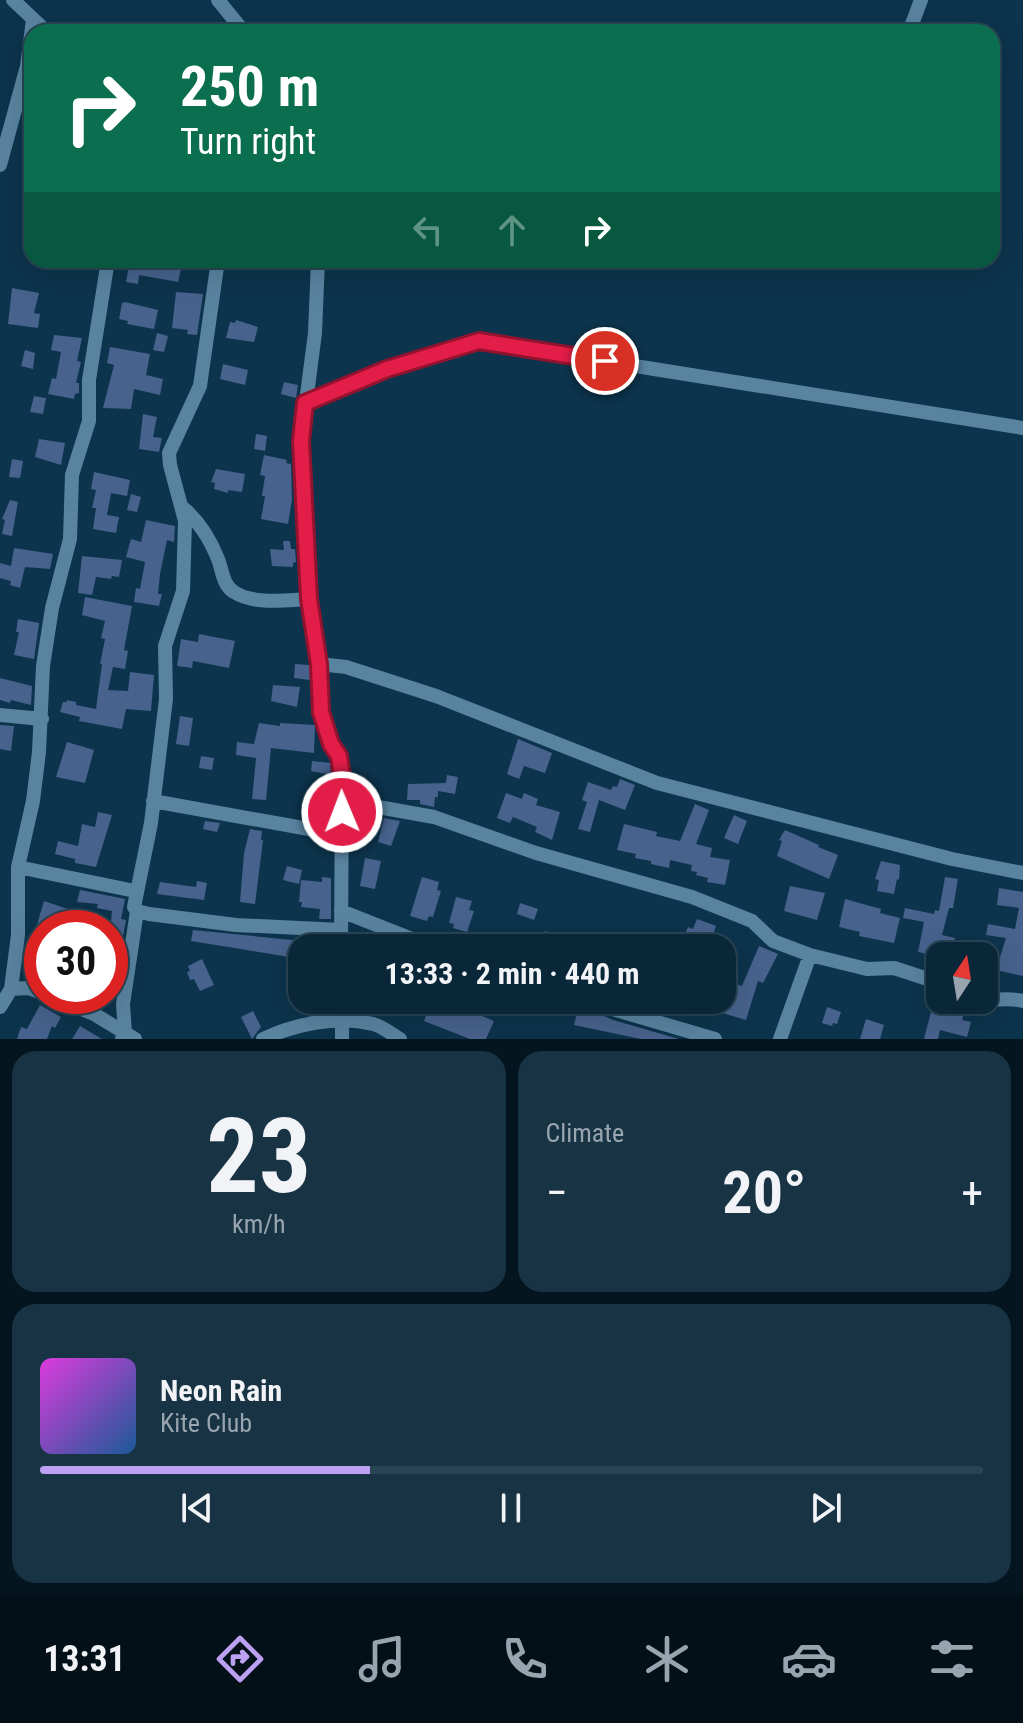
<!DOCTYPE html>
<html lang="en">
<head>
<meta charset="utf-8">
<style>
  body { margin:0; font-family:"Roboto Condensed",sans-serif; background:#173344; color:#f1f3f6; height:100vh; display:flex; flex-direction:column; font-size:30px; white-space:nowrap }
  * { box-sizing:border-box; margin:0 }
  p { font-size:26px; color:#99a5ae }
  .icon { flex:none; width:44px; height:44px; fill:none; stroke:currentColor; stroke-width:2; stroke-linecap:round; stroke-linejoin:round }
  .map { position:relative; height:1039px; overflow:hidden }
  .details { display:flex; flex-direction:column; gap:12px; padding:12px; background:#05151f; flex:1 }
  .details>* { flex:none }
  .banner { position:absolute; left:24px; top:24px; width:976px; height:244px; border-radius:24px; box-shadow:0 8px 32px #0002,0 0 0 2px #294453; background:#0b6e4f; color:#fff; overflow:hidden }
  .needle { width:52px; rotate:12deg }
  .buttons { position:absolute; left:926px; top:942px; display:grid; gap:16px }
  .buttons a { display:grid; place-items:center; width:72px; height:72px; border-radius:16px; background:#092739; box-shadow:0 8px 32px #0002,0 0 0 2px #294453; font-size:40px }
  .speed { position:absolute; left:24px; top:910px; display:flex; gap:16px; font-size:40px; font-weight:700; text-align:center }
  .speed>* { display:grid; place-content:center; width:104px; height:104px; border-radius:50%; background:#092739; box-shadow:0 8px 32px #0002,0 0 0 2px #294453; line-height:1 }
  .speed .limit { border:12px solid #d22; background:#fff; color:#111 }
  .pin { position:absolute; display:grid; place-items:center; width:68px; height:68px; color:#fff; margin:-34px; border:4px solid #fff; border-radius:50%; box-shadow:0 2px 8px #0007 }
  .me { position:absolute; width:88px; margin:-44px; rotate:359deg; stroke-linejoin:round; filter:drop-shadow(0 0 6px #0008) }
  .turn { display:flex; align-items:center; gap:28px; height:168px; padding:0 24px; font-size:36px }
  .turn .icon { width:104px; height:104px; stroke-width:2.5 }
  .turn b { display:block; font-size:56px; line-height:68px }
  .lanes { display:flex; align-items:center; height:76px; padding:0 24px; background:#0003; justify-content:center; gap:40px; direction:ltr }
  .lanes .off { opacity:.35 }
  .big { font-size:60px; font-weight:700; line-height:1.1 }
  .details .widget { flex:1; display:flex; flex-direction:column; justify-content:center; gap:12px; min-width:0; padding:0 28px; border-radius:24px; background:#173344 }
  .details .dial { align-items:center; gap:0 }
  .dial b { font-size:104px; line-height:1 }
  .song { display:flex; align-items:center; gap:24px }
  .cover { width:96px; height:96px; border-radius:12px; background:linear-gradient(135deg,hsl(300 70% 55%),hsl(210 70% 35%)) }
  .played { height:8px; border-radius:4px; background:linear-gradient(90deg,#bca0f2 35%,#294453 35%) }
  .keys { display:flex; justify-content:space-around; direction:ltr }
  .heat { display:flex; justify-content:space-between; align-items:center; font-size:44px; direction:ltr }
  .details .tiles { flex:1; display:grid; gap:12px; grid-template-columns:1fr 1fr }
  .widget:last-child { grid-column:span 2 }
  .trip { position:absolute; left:288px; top:934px; width:448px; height:80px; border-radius:24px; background:#092739; box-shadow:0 8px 32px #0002,0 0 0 2px #294453; font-weight:700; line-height:80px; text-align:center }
  .tab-bar { display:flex; height:128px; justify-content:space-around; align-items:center; background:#041017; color:#99a5ae }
  .tab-bar .icon { width:56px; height:56px }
  .tab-bar .on { color:#bca0f2 }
  .tab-bar b { font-size:36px; color:#f1f3f6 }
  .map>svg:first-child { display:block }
  .building { fill:#47628d }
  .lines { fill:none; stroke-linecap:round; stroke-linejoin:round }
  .street { stroke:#5984a0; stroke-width:14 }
  .route-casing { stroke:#92132f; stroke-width:20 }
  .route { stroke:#e11d48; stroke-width:14 }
</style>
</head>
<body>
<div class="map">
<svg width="1023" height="1039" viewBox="0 0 1023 1039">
  <rect width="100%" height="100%" fill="#0c344c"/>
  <!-- building -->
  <path class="building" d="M130 260 163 263V260H183L178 282 139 275 138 284 126 282Z
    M12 288 39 293 34 313 40 314 38 328 8 324Z
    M176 292 203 294 197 335 187 334 188 330 172 328Z
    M125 302 158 310 154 329 127 324 128 321 119 319 122 303Z
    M236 320 258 327 254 342 226 338 230 322 235 323Z
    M157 333 168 336 164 352 153 350Z
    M54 335 82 338 77 361 81 362 76 383H79V393L75 394 74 399 48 394 52 378 56 379 61 352 51 350Z
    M110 347 150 354 146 375 163 379 160 395 134 389 131 409 103 408 114 365 107 363Z
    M25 350 35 353 33 369 21 366Z
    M223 364 248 370 245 385 220 379Z
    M284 382 298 385 296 398 281 394Z
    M34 396 46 398 43 414 30 412Z
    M143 414 157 417 153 437 162 438 159 452 139 449Z
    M256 434 267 436 265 451 254 449Z
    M39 439 65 443 61 465 35 457Z
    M264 455 287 460 286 463 291 464 292 500 288 524 261 519 265 496H262L265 476 260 475Z
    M12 459 23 461 20 478 9 477Z
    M216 469 245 474 242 492 228 490V493L214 489 215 483 211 482Z
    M94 472 130 480 127 496 111 493 107 515 119 517 116 533 93 529 96 508H92L96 490 91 489Z
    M131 494 141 497 137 512 127 510Z
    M10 500 18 502 12 536 2 534 5 520 2 519Z
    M146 520 175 526 174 542 167 540 160 574 158 594H162L159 606 134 602 136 588 140 589 145 562 126 557 131 539 141 542Z
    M283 541H290L291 549H295L296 562 293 563V567L272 566 270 549 284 550Z
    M14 548 53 554 50 569 25 567 20 588 10 585 11 581 0 578V563L11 566Z
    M82 556 122 560 119 577 112 576 111 579 96 577 92 595 78 593Z
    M85 597 132 606 124 650 128 651 125 669 113 667 108 690 128 691 130 672 154 675 151 711 126 709 122 729 79 721 80 717 60 712 63 702H67V700L76 702V705L96 709 102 664H100L105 639 101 638 105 621 82 615Z
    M18 619 39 623 34 659 14 655 19 632H16Z
    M199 634 235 641 229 668 193 661 192 668 177 666 181 639 198 642Z
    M295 664 309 665 310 680 294 678Z
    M0 678 32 686 31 705 11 700 10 703 0 700Z
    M273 685 300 687 297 707 271 701Z
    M180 716 193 718 189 746 176 744Z
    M259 723 280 726V723L315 725 314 753 271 748 266 800 252 799 256 758 236 755 237 742 254 744Z
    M0 725 14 726 11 751 0 749Z
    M518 739 552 753 545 773 524 766 519 779 507 774Z
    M67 742 94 750 85 783 56 777Z
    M201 756 214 758 212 770 199 768Z
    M312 761 330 763 331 775 311 771Z
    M447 775 458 777 455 794 438 791V797H435L434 807 420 804V800H407L408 784 446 783Z
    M620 779 635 785 625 810 599 800 590 832 578 829 587 802 582 800 588 782 611 790 613 786 617 787Z
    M506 793 522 799 524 793 538 799 536 805 560 812 552 840 535 832 537 827 513 817 510 823 497 818Z
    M695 804 709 810 696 844 712 848 710 857 730 860 725 885 707 882 708 878 696 875 697 872 691 871 692 865 670 860 669 868 651 864V861L635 858 636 854 617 850 624 824 657 832 656 836 680 841Z
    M98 812 112 815 96 867 75 863V859L55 854 58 841 78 846 82 824 95 827Z
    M734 815 747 821 738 844 724 838Z
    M384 818 400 821 391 846 378 842Z
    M205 821 220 823 217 832 203 829Z
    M250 829 262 831 261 840H263L255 904 240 902 244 853Z
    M785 830 819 845 818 847 838 855 829 879 777 856 782 841 779 840Z
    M365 858 381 861 375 889 360 886Z
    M881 861 900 865 899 880 897 879 894 894 877 891 879 880 875 879Z
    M287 866 302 870 299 884 283 880Z
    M322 877 331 878V919H319L320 909 301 907 302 902H299L301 880 322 882Z
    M422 877 439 882 437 890 441 891 433 917 429 916 427 921 410 916Z
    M945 877 958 879 953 908H949L942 935 955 938 950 956 940 957 918 952 924 922 903 918 905 908 934 914 935 910 939 911Z
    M197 881 207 883 204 900 157 894 160 882 196 887Z
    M790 886 825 893 817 920 784 911Z
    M999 888 1023 892V976L996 970 1006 938 986 935 988 924 1015 929 1019 908 997 905Z
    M80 890 125 899 121 919 126 920 123 936 110 933 112 911 97 908 98 904 77 902Z
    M456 897 472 901 469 910 474 911 467 932 453 928 454 924 449 923Z
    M845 899 881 909 880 913 900 918 894 943 859 936 860 932 839 927Z
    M44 901 68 909 62 928H36Z
    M520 903 538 909 534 920 517 914Z
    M697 919 716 926 709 945 704 943 702 948H680L688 927 693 929Z
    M40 929 42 930V956L33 953Z
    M193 930 302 941V959L191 941Z
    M545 931 558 935V938L583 945V948H541Z
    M377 936 402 946 401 948H374Z
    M759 946 778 954 763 983 758 981 746 1020 685 1002 722 1000V986L734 990 736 984 742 986Z
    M202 959 214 985 200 991 194 979 190 980 187 972 190 971 188 966Z
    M386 1000H402L399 1014 384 1011Z
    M432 1000 461 1007 463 1000H482L477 1014 494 1021 486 1039H470L424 1021Z
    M505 1000H552L549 1015 504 1003Z
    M933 1004 951 1008 952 1004 965 1010 962 1020 971 1022 967 1037 940 1030 938 1039H924Z
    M40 1005 61 1017 55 1028 52 1026 47 1039H17L21 1027 27 1029Z
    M827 1007 841 1012 837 1024 833 1023 832 1026 822 1023Z
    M578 1009 593 1011 613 1020 679 1039H641L574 1025Z
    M253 1011 261 1027 252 1039 241 1017Z
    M866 1019 884 1025 880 1039H860Z
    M80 1026 102 1039H72Z"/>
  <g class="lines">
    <!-- street -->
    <path class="street" d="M13 0 47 32
      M218 0 244 32
      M909 32 921 0
      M0 165 27 66 33 20
      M218 260 200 386 169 453 170 465 185 521 183 591 165 646 166 699 151 823 134 907 137 911 149 914 236 925 341 930
      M318 260 315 333 301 441 302 502 309 599 319 664 321 712 331 744 339 756 342 776 341 948
      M305 403 387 369 479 341 1023 428
      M182 507C198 520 210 539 218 559 222 569 223 586 234 592 254 605 286 600 309 599
      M319 664 346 667 436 696 657 783 952 859 1023 873
      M0 715 42 719
      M153 801 342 835
      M342 812 378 807 434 817 536 853 692 897 752 921 773 941 810 955 867 969 894 968 940 983
      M18 867 135 891
      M341 911 435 948
      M11 989 28 988 42 993
      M49 996 94 1014 135 1039
      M342 1000V1039
      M593 1000 616 1010 715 1039
      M966 1000C986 1003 1003 996 1023 1001
      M0 1007 11 989 18 935V867L33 801 39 752 43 666 52 608 70 539 72 475 89 421V380L108 260
      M122 1039 125 1033 123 1004 137 911
      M263 1039C295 1024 338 1015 373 1024 384 1027 391 1034 400 1039
      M780 1039 810 955"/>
  </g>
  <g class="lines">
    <defs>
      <path id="route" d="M342 812V776L339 756 331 744 321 712 319 664 309 599 301 441 305 403 387 369 479 341 605 361"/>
    </defs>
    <!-- route casing -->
    <use href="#route" class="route-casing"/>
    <!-- route -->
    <use href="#route" class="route"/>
  </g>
</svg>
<div class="buttons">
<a><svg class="needle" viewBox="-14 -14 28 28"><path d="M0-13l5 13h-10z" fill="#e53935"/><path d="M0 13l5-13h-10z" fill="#99a5ae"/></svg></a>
</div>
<div class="speed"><div class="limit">30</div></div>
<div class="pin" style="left:605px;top:361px;background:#d93025"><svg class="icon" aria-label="arrive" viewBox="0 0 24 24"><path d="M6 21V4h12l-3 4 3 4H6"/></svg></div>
<svg class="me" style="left:342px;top:812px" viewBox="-20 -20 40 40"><circle r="17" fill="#e11d48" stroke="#fff" stroke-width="3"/><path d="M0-11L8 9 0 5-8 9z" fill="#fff"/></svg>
<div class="trip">13:33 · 2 min · 440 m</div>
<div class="banner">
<div class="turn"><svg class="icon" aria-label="right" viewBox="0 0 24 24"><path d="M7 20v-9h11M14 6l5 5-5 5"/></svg><div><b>250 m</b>Turn right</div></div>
<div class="lanes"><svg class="icon off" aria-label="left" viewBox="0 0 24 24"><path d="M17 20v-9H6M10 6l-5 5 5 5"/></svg><svg class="icon off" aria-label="ahead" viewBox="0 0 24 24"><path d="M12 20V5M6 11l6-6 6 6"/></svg><svg class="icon" aria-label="right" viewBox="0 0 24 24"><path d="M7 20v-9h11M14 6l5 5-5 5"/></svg></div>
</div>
</div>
<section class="details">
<div class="tiles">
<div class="widget dial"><b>23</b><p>km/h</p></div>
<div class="widget"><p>Climate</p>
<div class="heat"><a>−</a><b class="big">20°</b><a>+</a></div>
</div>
<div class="widget">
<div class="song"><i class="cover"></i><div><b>Neon Rain</b><p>Kite Club</p></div></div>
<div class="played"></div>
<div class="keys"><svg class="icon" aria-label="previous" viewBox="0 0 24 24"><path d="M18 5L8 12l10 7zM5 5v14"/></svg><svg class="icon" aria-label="pause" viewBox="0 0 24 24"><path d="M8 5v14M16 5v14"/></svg><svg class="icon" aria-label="next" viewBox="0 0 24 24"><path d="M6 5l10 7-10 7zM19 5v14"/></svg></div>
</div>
</div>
</section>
<nav class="tab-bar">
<b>13:31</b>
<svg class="icon on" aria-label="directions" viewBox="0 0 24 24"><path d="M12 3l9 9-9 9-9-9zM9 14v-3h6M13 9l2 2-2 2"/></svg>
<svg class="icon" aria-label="music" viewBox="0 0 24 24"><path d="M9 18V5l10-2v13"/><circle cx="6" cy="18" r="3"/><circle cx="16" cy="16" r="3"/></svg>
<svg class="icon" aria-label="phone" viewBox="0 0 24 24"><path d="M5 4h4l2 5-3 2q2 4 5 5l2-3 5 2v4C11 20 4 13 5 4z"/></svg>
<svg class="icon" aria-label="climate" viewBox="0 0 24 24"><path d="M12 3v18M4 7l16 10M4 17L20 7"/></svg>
<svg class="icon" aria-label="car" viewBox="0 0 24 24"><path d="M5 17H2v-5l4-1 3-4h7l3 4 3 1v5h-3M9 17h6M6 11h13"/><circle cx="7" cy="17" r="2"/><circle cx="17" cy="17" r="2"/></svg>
<svg class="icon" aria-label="filters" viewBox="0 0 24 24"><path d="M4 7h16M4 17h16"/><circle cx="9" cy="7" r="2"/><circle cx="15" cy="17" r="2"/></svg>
</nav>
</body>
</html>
